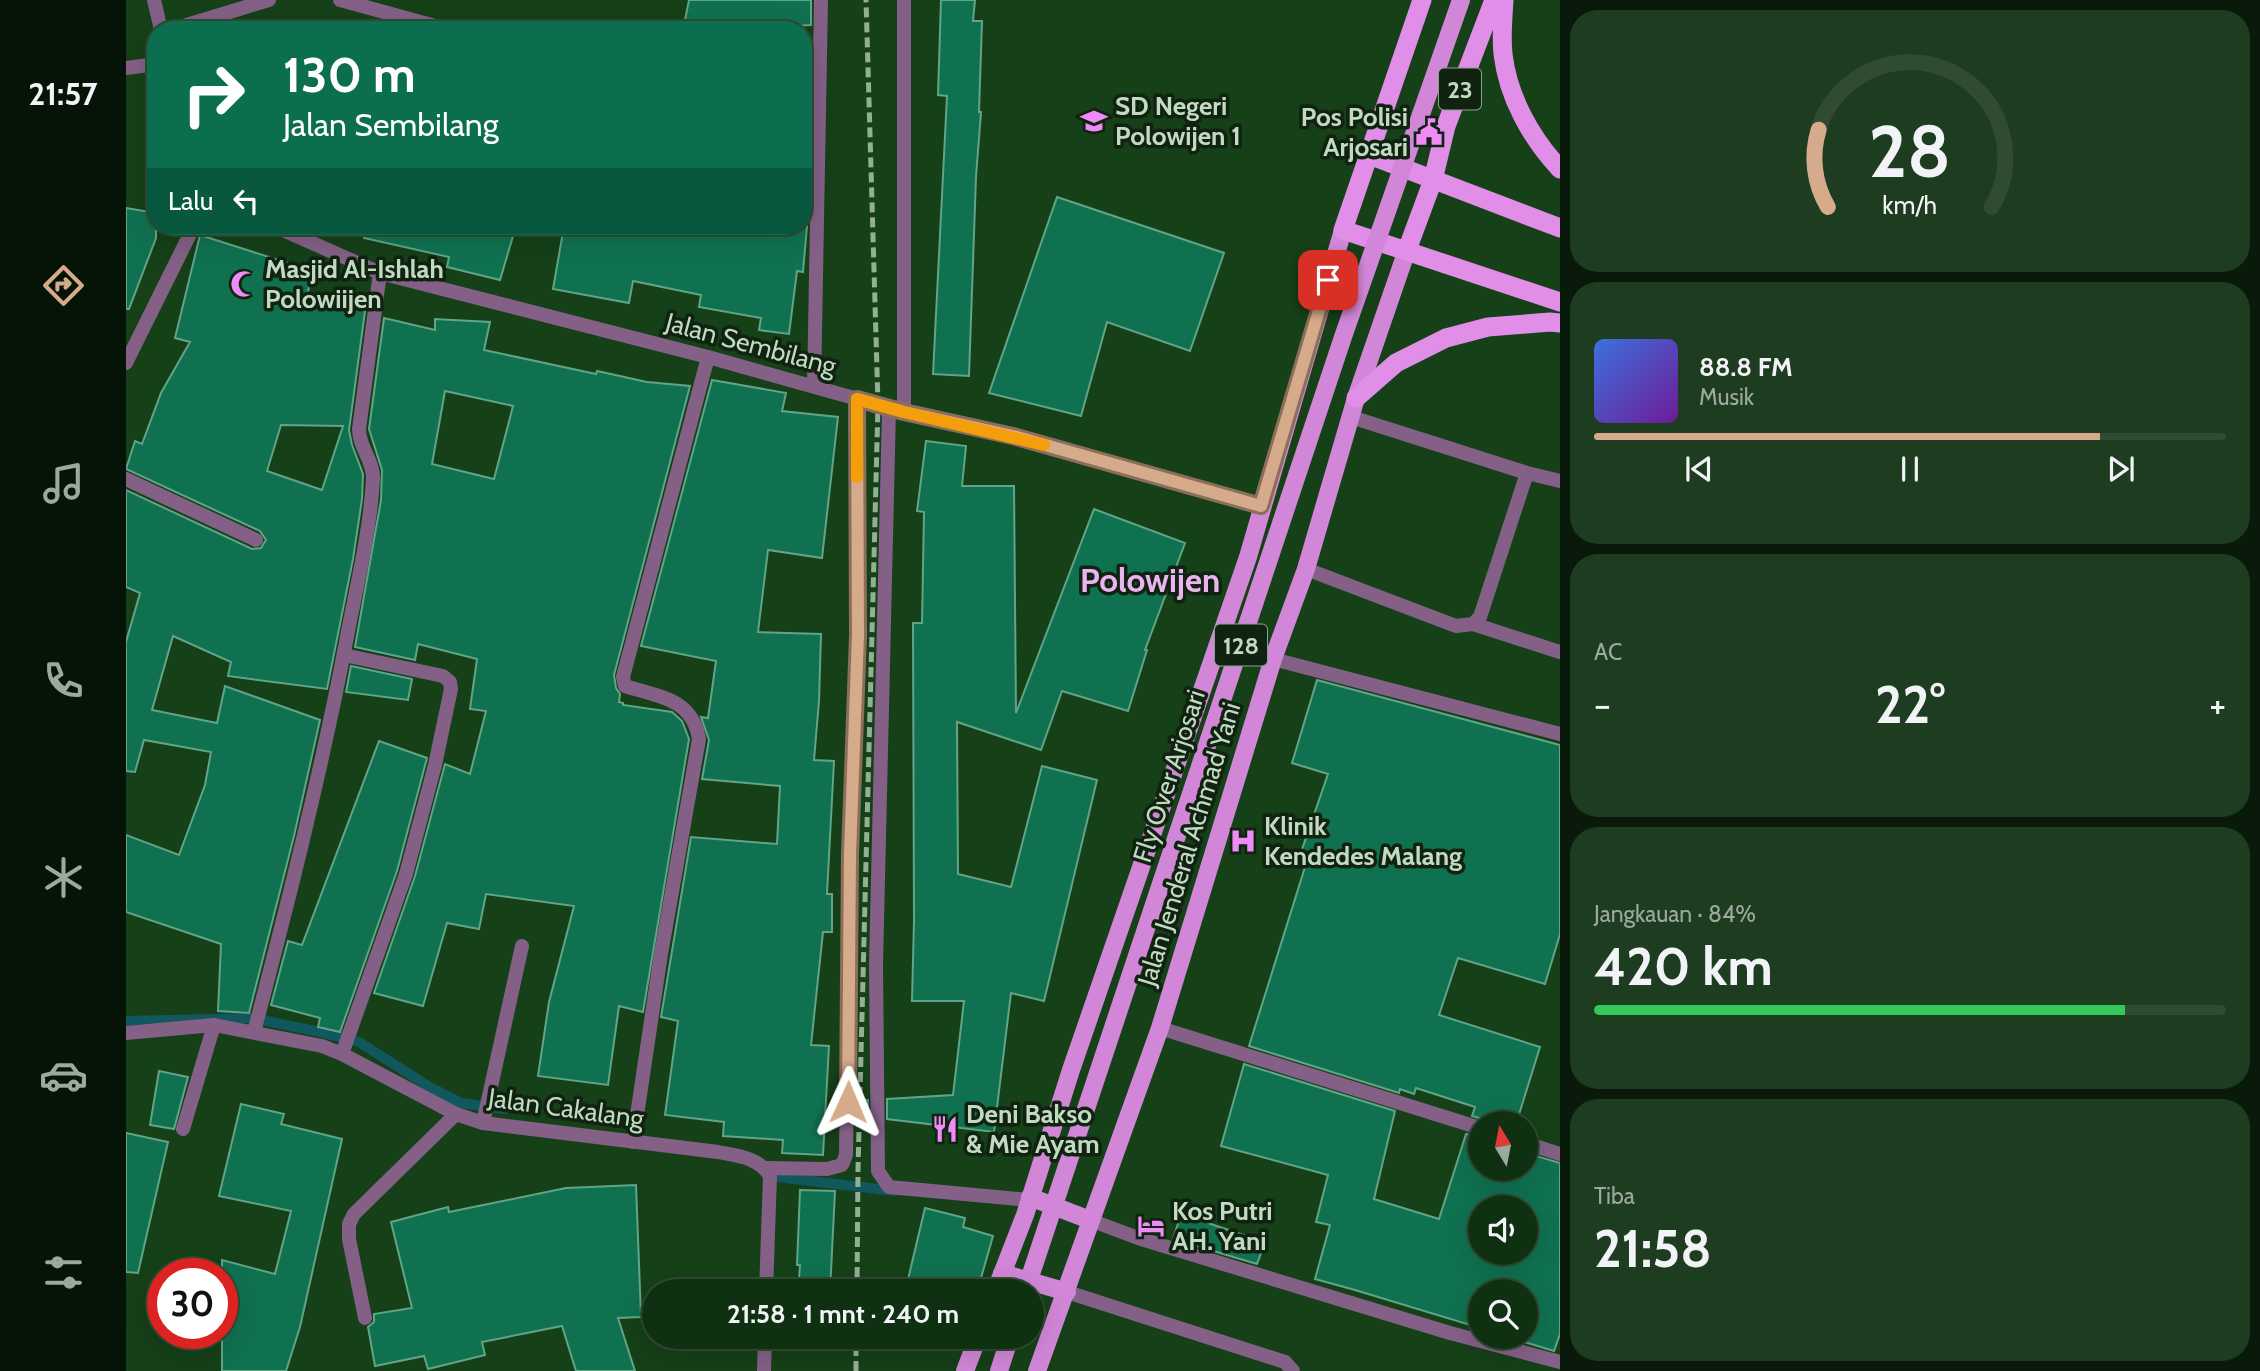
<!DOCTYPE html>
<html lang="id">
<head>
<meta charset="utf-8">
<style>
  body { margin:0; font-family:Cabin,sans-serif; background:#1e3c20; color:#f1f3f6; height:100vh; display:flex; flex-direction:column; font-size:26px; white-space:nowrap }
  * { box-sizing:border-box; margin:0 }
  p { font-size:23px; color:#9ca99f }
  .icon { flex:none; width:38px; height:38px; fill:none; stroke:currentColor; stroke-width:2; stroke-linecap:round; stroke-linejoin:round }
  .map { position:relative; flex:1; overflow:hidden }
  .panel { display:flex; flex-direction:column; gap:10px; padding:10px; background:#091a0a; width:700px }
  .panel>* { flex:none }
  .top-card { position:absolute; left:21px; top:21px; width:665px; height:214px; border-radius:28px; box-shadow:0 7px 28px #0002,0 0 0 2px #304b32; background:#0b6e4f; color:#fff; overflow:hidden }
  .needle { width:46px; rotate:350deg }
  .controls { position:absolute; left:1342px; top:1111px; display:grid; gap:14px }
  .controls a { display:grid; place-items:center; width:70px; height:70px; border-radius:50%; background:#103012; box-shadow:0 7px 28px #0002,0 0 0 2px #304b32; font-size:35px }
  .speed { position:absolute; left:21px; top:1258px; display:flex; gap:14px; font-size:35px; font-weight:700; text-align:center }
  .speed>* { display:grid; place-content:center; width:91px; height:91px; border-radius:50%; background:#103012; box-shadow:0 7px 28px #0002,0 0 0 2px #304b32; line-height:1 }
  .speed .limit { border:10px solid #d22; background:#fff; color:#111 }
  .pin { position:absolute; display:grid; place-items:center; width:60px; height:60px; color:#fff; margin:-30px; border-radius:14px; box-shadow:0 4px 10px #0006 }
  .me { position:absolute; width:77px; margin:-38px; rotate:1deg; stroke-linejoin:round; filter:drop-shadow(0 0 5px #0008) }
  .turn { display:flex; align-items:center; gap:24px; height:147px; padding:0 21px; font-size:32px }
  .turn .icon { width:91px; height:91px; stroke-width:2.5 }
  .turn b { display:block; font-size:49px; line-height:60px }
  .then { display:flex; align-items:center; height:66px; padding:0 21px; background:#0003; gap:14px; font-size:26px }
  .big { font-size:52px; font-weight:700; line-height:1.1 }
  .panel .card { flex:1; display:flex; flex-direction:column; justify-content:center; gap:10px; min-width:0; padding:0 24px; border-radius:28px; background:#1e3c20 }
  .panel .dial { align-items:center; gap:0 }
  .dial svg { height:182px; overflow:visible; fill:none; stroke:#304b32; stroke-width:7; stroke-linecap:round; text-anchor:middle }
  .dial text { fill:#f1f3f6; stroke:none }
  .song { display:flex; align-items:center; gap:21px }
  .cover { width:84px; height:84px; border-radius:10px; background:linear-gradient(135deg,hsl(220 70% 55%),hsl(280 70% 35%)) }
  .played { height:7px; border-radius:4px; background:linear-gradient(90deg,#d6ab8b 80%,#304b32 80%) }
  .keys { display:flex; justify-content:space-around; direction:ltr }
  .heat { display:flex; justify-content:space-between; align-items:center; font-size:38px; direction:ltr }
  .charge { height:10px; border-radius:5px; background:linear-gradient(90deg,#34c759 84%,#304b32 0) }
  .trip { position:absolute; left:516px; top:1279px; width:402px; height:70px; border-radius:35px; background:#103012; box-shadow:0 7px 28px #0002,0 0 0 2px #304b32; font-weight:700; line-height:70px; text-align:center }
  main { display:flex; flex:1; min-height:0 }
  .menu { display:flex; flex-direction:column; width:126px; justify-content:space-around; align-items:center; background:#061307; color:#9ca99f }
  .menu .icon { width:49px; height:49px }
  .menu .current { color:#d6ab8b }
  .menu b { font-size:32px; color:#f1f3f6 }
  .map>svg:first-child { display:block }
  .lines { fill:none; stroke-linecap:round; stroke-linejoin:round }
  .stream { stroke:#11575e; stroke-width:10 }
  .building { fill:#107151; stroke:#61a487; stroke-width:2; fill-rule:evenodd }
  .service { stroke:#846087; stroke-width:14 }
  .minor { stroke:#846087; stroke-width:14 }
  .tertiary { stroke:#846087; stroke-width:14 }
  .primary { stroke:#d186d7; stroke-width:18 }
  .trunk { stroke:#e08ee7; stroke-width:19 }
  .rail { stroke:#93af94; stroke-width:5; stroke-dasharray:10 5; stroke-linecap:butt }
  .primary-bridge { stroke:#d186d7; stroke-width:18 }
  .route-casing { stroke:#8b6f5a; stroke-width:18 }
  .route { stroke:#d6ab8b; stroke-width:12 }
  .slow { stroke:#f59e0b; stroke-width:12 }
  .labels { text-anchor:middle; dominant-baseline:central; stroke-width:7; stroke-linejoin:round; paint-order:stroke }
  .shield { fill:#102210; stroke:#8da28d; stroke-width:2 }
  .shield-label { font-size:24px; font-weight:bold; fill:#c2d9c2 }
  .poi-label { font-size:26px; font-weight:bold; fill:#c2d9c2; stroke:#102210; text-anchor:start }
  .street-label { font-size:26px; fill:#c2d9c2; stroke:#102210 }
  .district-label { font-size:33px; font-weight:bold; fill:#ecb4ef; stroke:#102210 }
</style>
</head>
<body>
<main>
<nav class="menu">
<b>21:57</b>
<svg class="icon current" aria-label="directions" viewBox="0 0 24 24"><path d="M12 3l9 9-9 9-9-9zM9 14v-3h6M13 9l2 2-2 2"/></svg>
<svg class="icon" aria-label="music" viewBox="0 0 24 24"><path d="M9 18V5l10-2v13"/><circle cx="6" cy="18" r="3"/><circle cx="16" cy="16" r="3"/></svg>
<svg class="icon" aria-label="phone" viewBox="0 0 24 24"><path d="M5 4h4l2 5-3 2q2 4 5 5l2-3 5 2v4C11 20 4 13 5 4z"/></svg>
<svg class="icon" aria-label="climate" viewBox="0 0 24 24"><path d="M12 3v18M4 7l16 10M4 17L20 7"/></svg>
<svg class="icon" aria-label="car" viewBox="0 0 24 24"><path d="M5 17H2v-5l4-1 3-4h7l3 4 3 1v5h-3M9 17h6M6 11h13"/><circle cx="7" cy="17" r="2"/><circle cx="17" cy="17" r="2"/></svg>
<svg class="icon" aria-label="filters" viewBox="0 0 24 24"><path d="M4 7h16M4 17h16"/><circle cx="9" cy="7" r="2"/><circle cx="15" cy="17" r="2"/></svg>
</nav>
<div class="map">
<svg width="1434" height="1371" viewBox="0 0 1434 1371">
  <rect width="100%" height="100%" fill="#154018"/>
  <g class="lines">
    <!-- stream -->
    <path class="stream" d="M0 1021 126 1018 189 1031 233 1042 302 1086 335 1103 379 1109
      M643 1176 769 1191"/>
  </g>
  <!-- building -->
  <path class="building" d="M563 0H685V25L605 30H557Z
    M815 0H849L847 21H856L853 112H855L850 177 843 376 807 374 821 96 812 95Z
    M931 197 1098 253 1064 351 981 322 955 416 863 393Z
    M0 208 30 213V238L3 309H0Z
    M239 226H390L374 280 321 267 323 257 238 238Z
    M438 226H681L677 272 671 271 663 334 633 330 635 318 573 307 575 295 507 281 503 303 427 289Z
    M74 235 187 271 181 295 239 311 223 430 226 445 237 474 236 499 227 559 201 689 102 676 105 662 47 636 26 710 91 723 99 686 194 720 168 836 123 1013 92 1011 95 944 0 912V835L53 855 79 785 85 752 18 740 9 772 0 771V642L14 593 0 587V490L126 549 135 548 140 540 134 531 0 469 9 441 16 444 35 393 64 342 49 338ZM155 425 217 426 196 490 141 471Z
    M258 318 309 330V319L364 322 358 350 470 374 471 371 521 382 564 386 488 675 490 688 494 694 493 702 497 703V705L546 712 556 721 563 739 517 1012 493 1006 482 1085 412 1076 423 1002 448 906 360 894 353 929 321 923 297 1006 248 993 289 876 319 764 344 774 360 711 344 709 351 659 292 644 289 660 229 647 255 500 256 470 243 429ZM319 391 387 406 368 479 306 464Z
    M586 380 660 393 656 411 712 417 696 558 642 550 632 632 695 634 693 701 688 760 708 761 701 894H706V932H697L685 1045 703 1046 697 1155 656 1153 657 1140 597 1136 598 1122 539 1115 552 1021 535 1017 565 837 651 844 654 786 576 779 583 740 575 717 582 718 590 661 515 646Z
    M800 441 840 446 836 486H888L890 713 968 509 1059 543 1019 650H1021L1002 711 936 691 915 750 831 722 832 874 885 887 916 766 971 780 918 1001 885 993 868 1132 761 1119V1099L827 1095 838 1001H786L788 920 787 623H796L798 512 791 511Z
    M225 666 286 679 282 700 220 692Z
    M1191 680 1434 745V934L1419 984 1332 958 1313 1015 1414 1047 1390 1124H1362L1357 1119 1346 1116 1349 1107 1290 1088 1288 1094 1274 1089 1273 1093 1123 1046 1179 867 1171 864 1202 774 1166 763Z
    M253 741 301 758 271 871 214 1032 192 1027 194 1018 145 1005 162 941 176 945Z
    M1118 1064 1269 1111 1248 1199 1313 1219 1340 1134 1354 1137V1169H1400V1153L1434 1163V1334L1428 1351 1382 1337H1400V1292H1354V1328L1229 1290 1189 1279 1204 1225 1190 1222 1202 1175 1095 1146ZM1354 1208H1400V1253H1354Z
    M33 1071 62 1077 48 1129 24 1125Z
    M734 1100H742V1117L734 1116Z
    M115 1104 158 1114 155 1124 216 1139 174 1327 160 1371H96V1260L149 1274 165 1211 93 1196Z
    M0 1133 42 1142 12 1273 0 1272Z
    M510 1185 515 1317 492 1318 509 1371H450L436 1326 356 1342 359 1355 302 1369 298 1356 249 1366 242 1327 248 1322V1314L286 1308 265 1222 322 1207 323 1212 440 1188Z
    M674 1190 709 1191 704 1292H672L674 1265H671Z
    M799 1208 839 1218 837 1227 867 1236 851 1292H779Z
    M1055 1214 1139 1242 1131 1264 1047 1239Z"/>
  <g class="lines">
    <!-- service -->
    <path class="service" d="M1401 473 1434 481
      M1180 569 1330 626 1347 624 1354 617 1401 473 1225 417
      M1347 624 1434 652
      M57 1129 88 1025"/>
    <!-- minor -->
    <path class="minor" d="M28 0 35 30
      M214 0 324 30
      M44 30 143 0
      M0 68 30 64
      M677 69 694 71
      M148 226 254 273 582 357 778 412 887 436 1135 506
      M0 363 68 226
      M688 387 695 0
      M763 408 750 965 752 1171 763 1187 903 1200
      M778 412V0
      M0 479 130 540
      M1147 659 1434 734
      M1034 1028 1354 1128
      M128 1032C162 903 195 773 220 642 230 588 244 534 247 479 248 461 233 448 233 429L254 273
      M216 1054 280 874 309 765 325 689 324 682 317 676 218 655
      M357 1123 396 946
      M507 1142 535 954 573 739C566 698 533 697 499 686L497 677 582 357
      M1400 1143 1434 1154
      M639 1168 701 1169 716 1165 720 1155 724 854 732 635 731 399
      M964 1220 1012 1238 1324 1333 1434 1362
      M941 1292 1159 1362 1167 1371
      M239 1318 223 1239V1224L228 1214 330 1114"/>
    <!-- tertiary -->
    <path class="tertiary" d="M0 1033 88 1025 196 1046 216 1054 330 1114 357 1123 592 1152C611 1156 633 1157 644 1176L640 1292
      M638 1371 639 1337"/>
    <!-- primary -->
    <path class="primary" d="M904 1197 964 1220
      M876 1273 941 1292
      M869 1292 899 1215 945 1070 1122 557 1217 230
      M839 1371 852 1337
      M873 1371 884 1337
      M911 1371 1034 1028 1147 659 1180 569 1230 398 1281 250"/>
    <!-- trunk -->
    <path class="trunk" d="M1296 0 1217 230 1434 302
      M1378 0C1377 18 1375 36 1377 54 1382 97 1405 138 1434 169
      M1243 155 1434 228
      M1281 250 1307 180 1320 126 1368 0
      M1230 398 1270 363 1320 338 1362 327 1424 322 1434 323"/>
    <!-- rail -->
    <path class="rail" d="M731 1292 732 1169 752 404 740 0
      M730 1371V1337"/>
    <!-- primary-bridge -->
    <path class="primary-bridge" d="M899 1292 1217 337 1335 0"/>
  </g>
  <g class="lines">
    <defs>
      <path id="route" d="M722 1102 724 854 732 635 731 399 778 412 887 436 1135 506 1202 280"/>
    </defs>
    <!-- route casing -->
    <use href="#route" class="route-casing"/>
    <!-- route -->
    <use href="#route" class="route"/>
    <!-- slow -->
    <path class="slow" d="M731 477V399L778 412 918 445"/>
  </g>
  <!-- icons -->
  <defs>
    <symbol id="school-bare" viewBox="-9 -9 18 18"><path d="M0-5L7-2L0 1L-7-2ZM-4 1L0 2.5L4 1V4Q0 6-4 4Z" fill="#ef8bf7" stroke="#102210" stroke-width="2.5" paint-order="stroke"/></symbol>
    <symbol id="civic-bare" viewBox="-9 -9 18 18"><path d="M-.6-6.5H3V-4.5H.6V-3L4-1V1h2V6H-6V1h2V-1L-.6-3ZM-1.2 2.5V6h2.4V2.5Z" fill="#ef8bf7" stroke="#102210" stroke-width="2.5" paint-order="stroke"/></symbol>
    <symbol id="mosque-bare" viewBox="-9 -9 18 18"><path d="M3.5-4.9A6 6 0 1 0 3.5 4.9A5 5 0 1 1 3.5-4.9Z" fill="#ef8bf7" stroke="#102210" stroke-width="2.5" paint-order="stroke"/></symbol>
    <symbol id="hospital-bare" viewBox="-9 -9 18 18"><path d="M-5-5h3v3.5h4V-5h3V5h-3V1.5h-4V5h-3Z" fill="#ef8bf7" stroke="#102210" stroke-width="2.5" paint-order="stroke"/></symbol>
    <symbol id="restaurant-bare" viewBox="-9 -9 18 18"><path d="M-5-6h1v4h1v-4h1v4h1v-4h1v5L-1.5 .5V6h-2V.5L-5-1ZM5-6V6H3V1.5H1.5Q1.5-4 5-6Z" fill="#ef8bf7" stroke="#102210" stroke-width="2.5" paint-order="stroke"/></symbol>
    <symbol id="hotel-bare" viewBox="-9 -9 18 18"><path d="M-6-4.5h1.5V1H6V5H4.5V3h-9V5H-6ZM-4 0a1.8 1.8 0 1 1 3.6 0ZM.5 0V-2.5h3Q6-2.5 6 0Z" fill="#ef8bf7" stroke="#102210" stroke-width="2.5" paint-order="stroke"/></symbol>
  </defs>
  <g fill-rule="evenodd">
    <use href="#school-bare" x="949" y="102" width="38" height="38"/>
    <use href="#civic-bare" x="1284" y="113" width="38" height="38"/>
    <use href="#mosque-bare" x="99" y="265" width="38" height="38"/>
    <use href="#hospital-bare" x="1098" y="822" width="38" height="38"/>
    <use href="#restaurant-bare" x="800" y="1110" width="38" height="38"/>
    <use href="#hotel-bare" x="1006" y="1207" width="38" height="38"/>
  </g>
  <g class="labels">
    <!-- shield labels -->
    <g class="shield">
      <rect x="1313" y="68.5" width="42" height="41" rx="5"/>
      <rect x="1089" y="624.5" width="52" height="41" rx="5"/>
    </g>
    <g class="shield-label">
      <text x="1334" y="89">23</text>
      <text x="1115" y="645">128</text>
    </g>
    <!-- poi labels -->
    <g class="poi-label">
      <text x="989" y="106">SD Negeri<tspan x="989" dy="30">Polowijen 1</tspan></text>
      <text x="1282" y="117" text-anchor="end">Pos Polisi<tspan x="1282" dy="30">Arjosari</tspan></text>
      <text x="139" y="269">Masjid Al-Ishlah<tspan x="139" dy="30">Polowiijen</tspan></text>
      <text x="1138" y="826">Klinik<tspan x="1138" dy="30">Kendedes Malang</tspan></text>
      <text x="840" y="1114">Deni Bakso<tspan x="840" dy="30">&amp; Mie Ayam</tspan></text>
      <text x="1046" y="1211">Kos Putri<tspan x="1046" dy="30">AH. Yani</tspan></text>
    </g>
    <!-- street labels -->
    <g class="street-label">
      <text transform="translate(625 344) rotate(15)">Jalan Sembilang</text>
      <text transform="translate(1043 776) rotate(-72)">Fly Over Arjosari</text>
      <text transform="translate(1063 844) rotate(-73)">Jalan Jenderal Achmad Yani</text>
      <text transform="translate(440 1108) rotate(8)">Jalan Cakalang</text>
    </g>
    <!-- district labels -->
    <g class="district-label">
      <text x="1024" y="580">Polowijen</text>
    </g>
  </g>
</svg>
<div class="controls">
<a><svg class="needle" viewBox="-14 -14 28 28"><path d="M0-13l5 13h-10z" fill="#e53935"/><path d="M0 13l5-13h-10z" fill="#9ca99f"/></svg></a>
<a><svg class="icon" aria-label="sound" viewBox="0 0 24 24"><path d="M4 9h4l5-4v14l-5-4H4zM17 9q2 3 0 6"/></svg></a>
<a><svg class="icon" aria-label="search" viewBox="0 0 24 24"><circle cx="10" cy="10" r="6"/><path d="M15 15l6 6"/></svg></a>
</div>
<div class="speed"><div class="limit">30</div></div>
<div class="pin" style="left:1202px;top:280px;background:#d93025"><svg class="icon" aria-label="arrive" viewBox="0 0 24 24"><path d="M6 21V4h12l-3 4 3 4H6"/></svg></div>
<svg class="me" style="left:722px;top:1102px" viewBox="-20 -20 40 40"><path d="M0-17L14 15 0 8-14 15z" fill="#d6ab8b" stroke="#fff" stroke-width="4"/></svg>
<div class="trip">21:58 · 1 mnt · 240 m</div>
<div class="top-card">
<div class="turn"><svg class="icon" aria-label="right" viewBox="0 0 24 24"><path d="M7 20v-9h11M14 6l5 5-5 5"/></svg><div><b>130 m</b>Jalan Sembilang</div></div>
<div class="then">Lalu<svg class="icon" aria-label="left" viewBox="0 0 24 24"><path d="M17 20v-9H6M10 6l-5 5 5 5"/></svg></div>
</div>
</div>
<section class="panel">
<div class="card dial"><svg viewBox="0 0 100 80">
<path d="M14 69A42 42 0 1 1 86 69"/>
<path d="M14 69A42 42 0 0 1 10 35" stroke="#d6ab8b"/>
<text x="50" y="56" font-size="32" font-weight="700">28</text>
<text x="50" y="72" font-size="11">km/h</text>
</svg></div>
<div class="card">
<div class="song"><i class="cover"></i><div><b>88.8 FM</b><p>Musik</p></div></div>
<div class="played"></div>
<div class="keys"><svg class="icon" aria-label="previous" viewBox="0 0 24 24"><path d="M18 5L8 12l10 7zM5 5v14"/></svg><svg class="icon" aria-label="pause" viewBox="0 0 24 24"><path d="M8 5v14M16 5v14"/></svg><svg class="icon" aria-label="next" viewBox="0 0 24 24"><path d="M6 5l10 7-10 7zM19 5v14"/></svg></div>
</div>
<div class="card"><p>AC</p>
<div class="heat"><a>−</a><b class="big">22°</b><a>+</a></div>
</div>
<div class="card"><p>Jangkauan · 84%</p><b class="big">420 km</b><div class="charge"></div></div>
<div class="card"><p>Tiba</p><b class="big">21:58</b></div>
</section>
</main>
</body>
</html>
